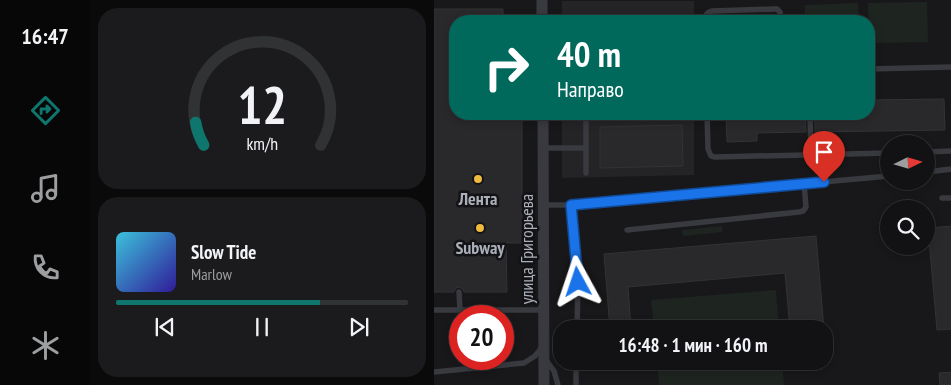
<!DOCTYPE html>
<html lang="ru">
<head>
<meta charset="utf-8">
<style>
  body { margin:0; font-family:"PT Sans Narrow",sans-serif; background:#1b1b1d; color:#f1f3f6; height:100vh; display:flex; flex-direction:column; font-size:19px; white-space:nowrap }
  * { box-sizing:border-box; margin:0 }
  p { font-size:16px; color:#9c9ea0 }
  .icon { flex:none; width:28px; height:28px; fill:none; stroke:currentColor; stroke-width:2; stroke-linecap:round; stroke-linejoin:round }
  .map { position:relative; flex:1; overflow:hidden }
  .side { display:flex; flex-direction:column; gap:8px; padding:8px; background:#0a0a0b; width:344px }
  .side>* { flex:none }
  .banner { position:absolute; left:15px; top:15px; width:426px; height:105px; border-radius:20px; box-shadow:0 2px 8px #0003,0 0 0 1px #313234; background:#00695c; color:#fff; overflow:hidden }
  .needle { width:32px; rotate:85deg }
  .tools { position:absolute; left:446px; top:135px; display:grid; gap:10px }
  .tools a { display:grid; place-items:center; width:55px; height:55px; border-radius:50%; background:#121214; box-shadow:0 2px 8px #0003,0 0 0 1px #313234; font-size:25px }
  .speed { position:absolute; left:15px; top:305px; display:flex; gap:10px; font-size:25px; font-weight:700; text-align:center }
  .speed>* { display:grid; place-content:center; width:65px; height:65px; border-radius:50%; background:#121214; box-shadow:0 2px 8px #0003,0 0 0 1px #313234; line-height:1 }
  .speed .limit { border:8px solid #d22; background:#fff; color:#111 }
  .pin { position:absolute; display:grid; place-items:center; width:42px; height:42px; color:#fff; margin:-51px -21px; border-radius:50% 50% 50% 0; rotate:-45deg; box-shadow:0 0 5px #0007 }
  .pin .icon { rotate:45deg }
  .me { position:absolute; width:55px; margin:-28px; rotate:355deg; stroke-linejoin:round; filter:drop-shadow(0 0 4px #0008) }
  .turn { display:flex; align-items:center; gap:18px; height:105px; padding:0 25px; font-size:22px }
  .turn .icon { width:65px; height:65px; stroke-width:2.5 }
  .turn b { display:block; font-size:35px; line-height:42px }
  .side .card { flex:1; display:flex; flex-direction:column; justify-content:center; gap:8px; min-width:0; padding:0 18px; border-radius:20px; background:#1b1b1d }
  .side .dial { align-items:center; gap:0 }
  .dial svg { height:130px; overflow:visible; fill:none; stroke:#313234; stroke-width:7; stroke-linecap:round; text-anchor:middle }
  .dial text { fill:#f1f3f6; stroke:none }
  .song { display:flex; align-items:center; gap:15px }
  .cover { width:60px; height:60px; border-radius:8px; background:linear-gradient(135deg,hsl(190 70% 55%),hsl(250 70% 35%)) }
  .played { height:5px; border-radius:2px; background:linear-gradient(90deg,#0f766e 70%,#313234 70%) }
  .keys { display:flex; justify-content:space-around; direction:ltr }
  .trip { position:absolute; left:119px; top:320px; width:280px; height:50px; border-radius:20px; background:#121214; box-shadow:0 2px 8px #0003,0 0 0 1px #313234; font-weight:800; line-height:50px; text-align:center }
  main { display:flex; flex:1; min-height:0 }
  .tabs { display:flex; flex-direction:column; width:90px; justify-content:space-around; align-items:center; background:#070708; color:#9c9ea0 }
  .tabs .icon { width:35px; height:35px }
  .tabs .selected { color:#0f766e }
  .tabs b { font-size:22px; color:#f1f3f6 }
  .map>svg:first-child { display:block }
  .built { fill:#242427 }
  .green { fill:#1e2520 }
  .building { fill:#29282b; stroke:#333236 }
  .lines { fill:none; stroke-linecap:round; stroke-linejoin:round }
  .service { stroke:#393a3f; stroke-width:5.5 }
  .minor { stroke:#393a3f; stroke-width:11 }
  .route-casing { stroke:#114b97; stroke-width:12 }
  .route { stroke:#1a73e8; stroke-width:9 }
  .poi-dot { fill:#edb93e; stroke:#131315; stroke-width:2 }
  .labels { text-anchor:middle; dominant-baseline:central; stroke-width:5; stroke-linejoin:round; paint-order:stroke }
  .poi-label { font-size:18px; font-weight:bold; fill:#abafba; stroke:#131315 }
  .street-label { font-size:18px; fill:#abafba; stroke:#131315 }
</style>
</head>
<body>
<main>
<nav class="tabs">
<b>16:47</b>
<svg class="icon selected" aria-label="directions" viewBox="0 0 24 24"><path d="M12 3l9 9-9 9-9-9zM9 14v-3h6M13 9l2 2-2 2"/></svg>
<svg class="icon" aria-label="music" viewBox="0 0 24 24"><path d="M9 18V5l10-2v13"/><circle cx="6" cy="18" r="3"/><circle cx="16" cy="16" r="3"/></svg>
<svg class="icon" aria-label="phone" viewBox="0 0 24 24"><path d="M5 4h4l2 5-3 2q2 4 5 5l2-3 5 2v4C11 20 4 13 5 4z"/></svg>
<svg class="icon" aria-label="climate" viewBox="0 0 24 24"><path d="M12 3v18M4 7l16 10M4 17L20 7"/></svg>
</nav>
<section class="side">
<div class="card dial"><svg viewBox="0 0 100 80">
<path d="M14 69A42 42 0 1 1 86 69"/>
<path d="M14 69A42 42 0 0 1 9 55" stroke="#0f766e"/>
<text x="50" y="56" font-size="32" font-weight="700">12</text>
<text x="50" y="72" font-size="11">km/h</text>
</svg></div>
<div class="card">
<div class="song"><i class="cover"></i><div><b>Slow Tide</b><p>Marlow</p></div></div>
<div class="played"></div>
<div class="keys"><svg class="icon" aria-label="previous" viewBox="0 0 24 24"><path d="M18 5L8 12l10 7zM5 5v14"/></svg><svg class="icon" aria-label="pause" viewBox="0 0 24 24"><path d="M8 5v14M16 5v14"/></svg><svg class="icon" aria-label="next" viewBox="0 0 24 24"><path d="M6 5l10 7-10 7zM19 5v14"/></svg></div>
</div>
</section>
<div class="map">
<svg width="518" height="385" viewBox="0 0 518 385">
  <rect width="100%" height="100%" fill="#18181a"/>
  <!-- built -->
  <path class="built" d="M128 1H260V21H128Z
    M128 114H260V175L128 178Z"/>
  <!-- green -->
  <path class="green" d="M493 2 494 42 435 43 434 3Z
    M424 3 425 21H371V5Z
    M288 226V232L249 236 248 230Z
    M342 290 345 329H220L217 300Z
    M223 361H348L350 385H225Z"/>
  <!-- building -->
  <path class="building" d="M0 9H69V21H21V114H88V243H72L73 292H30L29 289 25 287 22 288 20 292H0Z
    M510 99 511 130 381 132V114H435V100Z
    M292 114H371L372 132 323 133V141L293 142Z
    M248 125 249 166 166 168V127Z
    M518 226V329L503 330 494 228Z
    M382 236 390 329H356L351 273 194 287 197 329H176L170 254Z
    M518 372V385H506L505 373Z"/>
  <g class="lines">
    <!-- service -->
    <path class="service" d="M271 21C271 16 272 12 278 11L340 9H343L346 12 347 21
      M435 69 518 67
      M273 114 274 149 277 156 281 157 455 153
      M376 114 377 155
      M109 148H152V114
      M152 148V173
      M492 152 518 151
      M492 172 518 169
      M508 198H518
      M109 205H137L455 176
      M137 205 144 282 143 329
      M193 230 365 212 369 211 372 207 370 183
      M25 292 26 310
      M0 310H110
      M112 360 120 371 124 385
      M0 372 90 363 101 356 109 346
      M142 385V361"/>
    <!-- minor -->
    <path class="minor" d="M108 0V21
      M109 114 110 385"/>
  </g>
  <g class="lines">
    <defs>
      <path id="route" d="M144 282 137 205 390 182"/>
    </defs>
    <!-- route casing -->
    <use href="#route" class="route-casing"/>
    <!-- route -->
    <use href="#route" class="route"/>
  </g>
  <!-- markers -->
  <g class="poi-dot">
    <circle cx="44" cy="179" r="5"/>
    <circle cx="46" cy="228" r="5"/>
  </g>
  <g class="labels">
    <!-- poi labels -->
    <g class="poi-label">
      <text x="44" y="198">Лента</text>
      <text x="46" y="247">Subway</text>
    </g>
    <!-- street labels -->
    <g class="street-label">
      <text transform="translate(92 249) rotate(-90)">улица Григорьева</text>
    </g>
  </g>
</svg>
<div class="tools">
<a><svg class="needle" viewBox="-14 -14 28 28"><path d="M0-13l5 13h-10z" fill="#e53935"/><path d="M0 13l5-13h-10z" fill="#9c9ea0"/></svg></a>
<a><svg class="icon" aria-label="search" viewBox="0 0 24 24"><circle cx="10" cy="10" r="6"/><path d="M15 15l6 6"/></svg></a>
</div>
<div class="speed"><div class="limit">20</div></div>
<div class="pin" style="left:390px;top:182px;background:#d93025"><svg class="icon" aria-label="arrive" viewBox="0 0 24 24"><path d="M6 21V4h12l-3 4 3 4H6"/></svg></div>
<svg class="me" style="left:144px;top:282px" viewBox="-20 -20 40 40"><path d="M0-17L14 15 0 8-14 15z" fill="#1a73e8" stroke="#fff" stroke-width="4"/></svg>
<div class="trip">16:48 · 1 мин · 160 m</div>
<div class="banner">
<div class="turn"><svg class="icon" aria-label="right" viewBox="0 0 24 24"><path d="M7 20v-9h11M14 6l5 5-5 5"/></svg><div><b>40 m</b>Направо</div></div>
</div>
</div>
</main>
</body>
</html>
